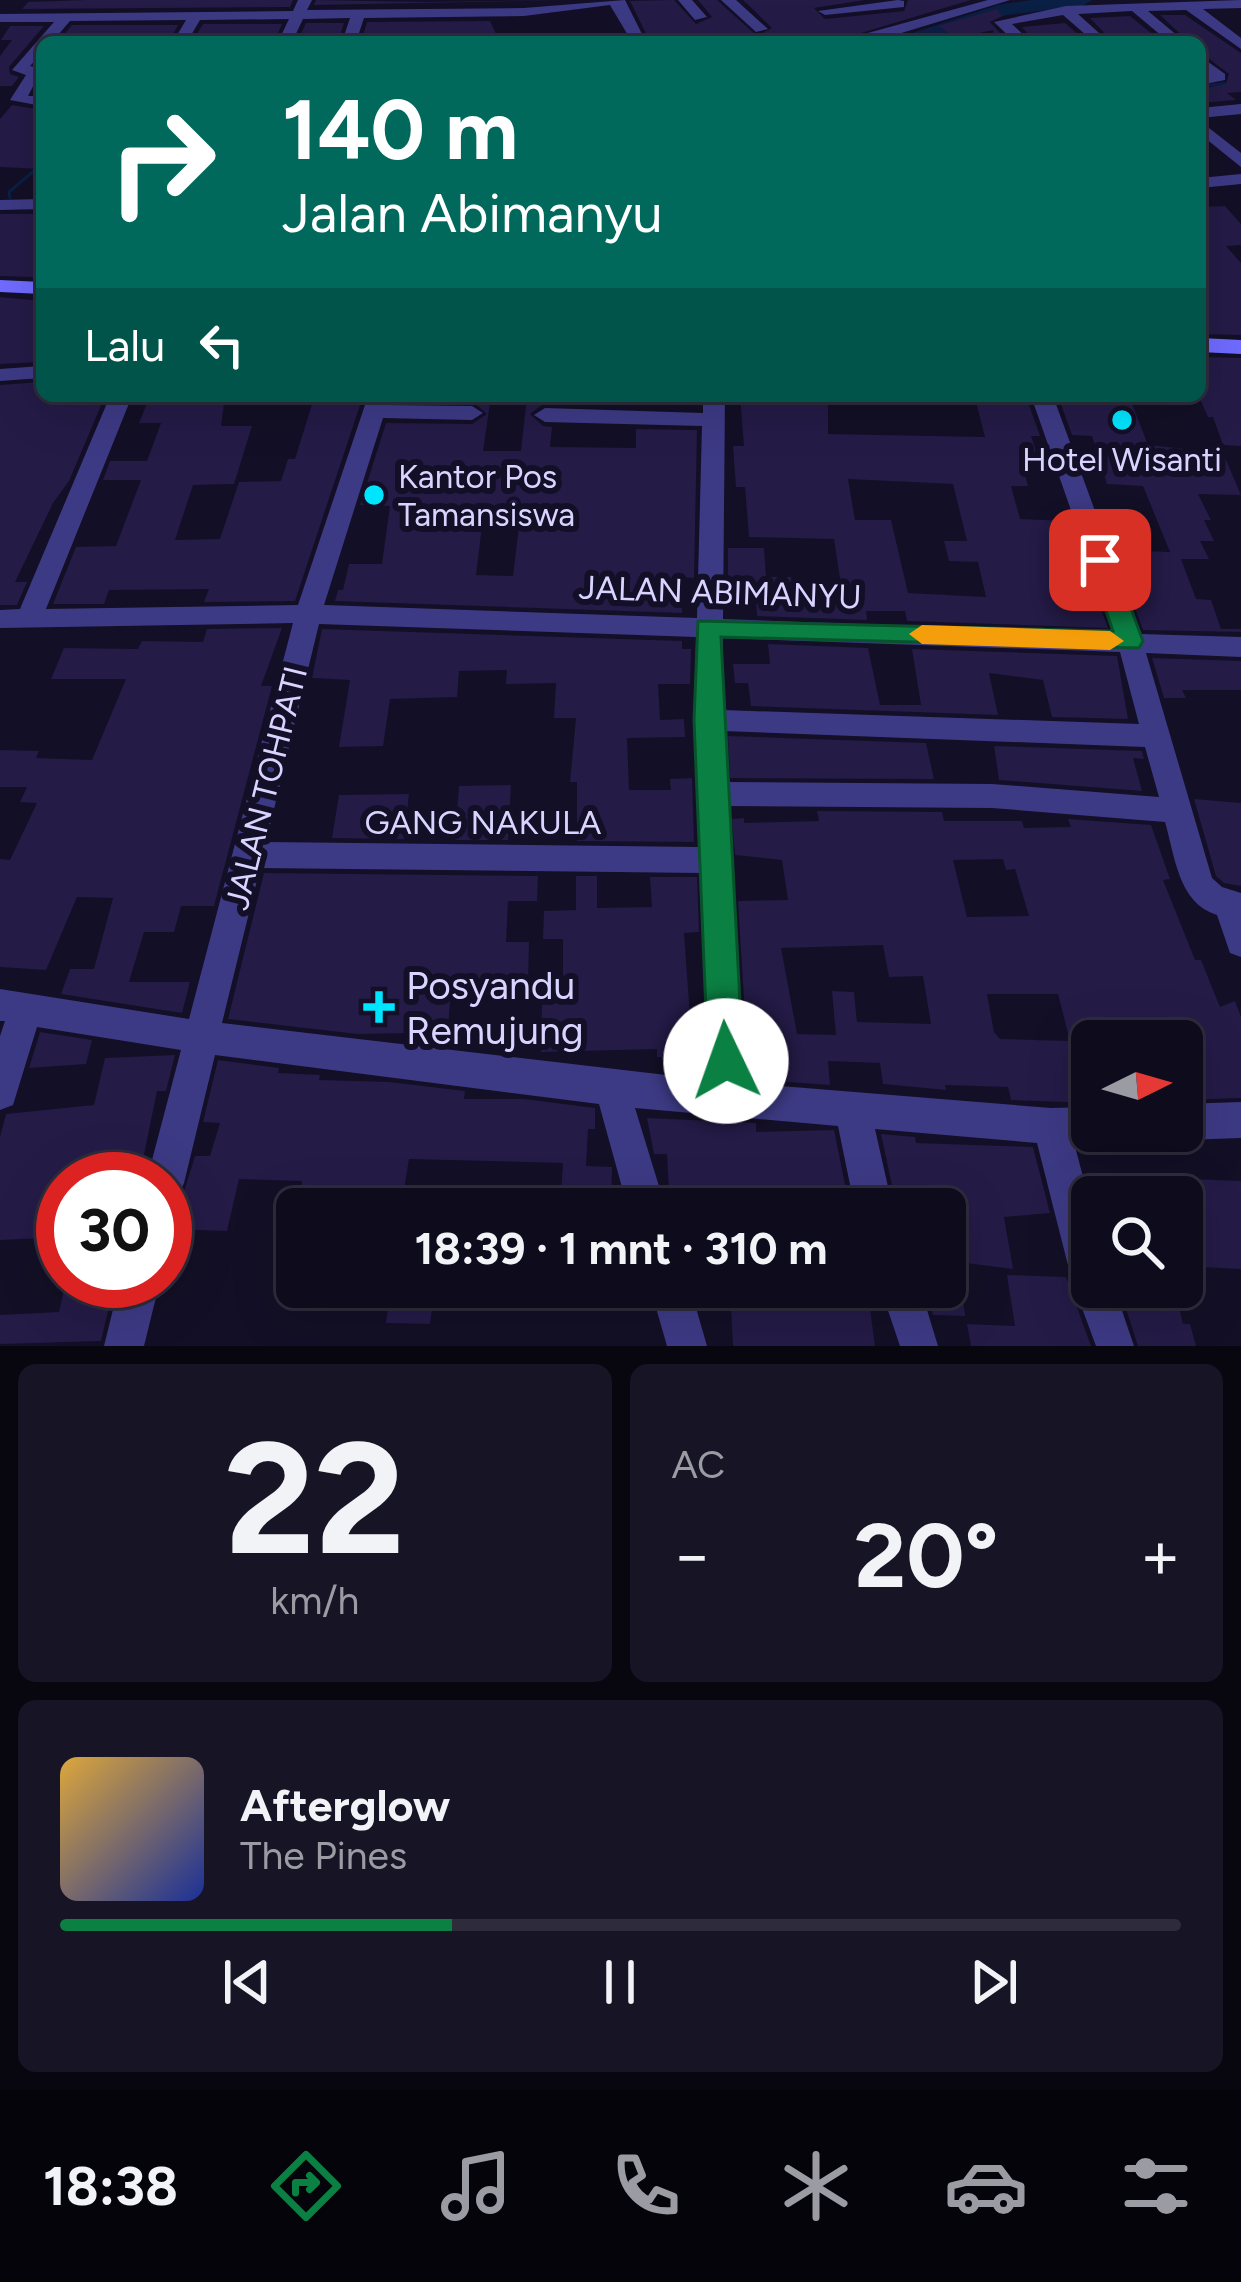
<!DOCTYPE html>
<html lang="id">
<head>
<meta charset="utf-8">
<style>
  body { margin:0; font-family:Figtree,sans-serif; background:#171425; color:#f1f3f6; height:100vh; display:flex; flex-direction:column; font-size:45px; white-space:nowrap }
  * { box-sizing:border-box; margin:0 }
  p { font-size:39px; color:#9b9ba3 }
  .icon { flex:none; width:66px; height:66px; fill:none; stroke:currentColor; stroke-width:2; stroke-linecap:round; stroke-linejoin:round }
  .map { position:relative; height:1346px; overflow:hidden }
  .panel { display:flex; flex-direction:column; gap:18px; padding:18px; background:#08060f; flex:1 }
  .panel>* { flex:none }
  .top-card { position:absolute; left:36px; top:36px; width:1170px; height:366px; border-radius:18px; box-shadow:0 12px 48px #0002,0 0 0 3px #2e2b3b; background:#00695c; color:#fff; overflow:hidden }
  .needle { width:78px; rotate:85deg }
  .fabs { position:absolute; left:1071px; top:1020px; display:grid; gap:24px }
  .fabs a { display:grid; place-items:center; width:132px; height:132px; border-radius:18px; background:#0e0b1c; box-shadow:0 12px 48px #0002,0 0 0 3px #2e2b3b; font-size:60px }
  .speed { position:absolute; left:36px; top:1152px; display:flex; gap:24px; font-size:60px; font-weight:700; text-align:center }
  .speed>* { display:grid; place-content:center; width:156px; height:156px; border-radius:50%; background:#0e0b1c; box-shadow:0 12px 48px #0002,0 0 0 3px #2e2b3b; line-height:1 }
  .speed .limit { border:18px solid #d22; background:#fff; color:#111 }
  .pin { position:absolute; display:grid; place-items:center; width:102px; height:102px; color:#fff; margin:-51px; border-radius:24px; box-shadow:0 6px 18px #0006 }
  .me { position:absolute; width:132px; margin:-66px; rotate:357deg; stroke-linejoin:round; filter:drop-shadow(0 0 9px #0008) }
  .turn { display:flex; align-items:center; gap:42px; height:252px; padding:0 48px; font-size:54px }
  .turn .icon { width:156px; height:156px; stroke-width:2.5 }
  .turn b { display:block; font-size:84px; line-height:102px }
  .then { display:flex; align-items:center; height:114px; padding:0 48px; background:#0003; gap:24px; font-size:45px }
  .big { font-size:90px; font-weight:700; line-height:1.1 }
  .panel .widget { flex:1; display:flex; flex-direction:column; justify-content:center; gap:18px; min-width:0; padding:0 42px; border-radius:18px; background:#171425 }
  .panel .dial { align-items:center; gap:0 }
  .dial b { font-size:156px; line-height:1 }
  .song { display:flex; align-items:center; gap:36px }
  .cover { width:144px; height:144px; border-radius:18px; background:linear-gradient(135deg,hsl(40 70% 55%),hsl(230 70% 35%)) }
  .played { height:12px; border-radius:6px; background:linear-gradient(90deg,#0b8043 35%,#2e2b3b 35%) }
  .keys { display:flex; justify-content:space-around; direction:ltr }
  .heat { display:flex; justify-content:space-between; align-items:center; font-size:66px; direction:ltr }
  .panel .tiles { flex:1; display:grid; gap:18px; grid-template-columns:1fr 1fr }
  .widget:last-child { grid-column:span 2 }
  .trip { position:absolute; left:276px; top:1188px; width:690px; height:120px; border-radius:18px; background:#0e0b1c; box-shadow:0 12px 48px #0002,0 0 0 3px #2e2b3b; font-weight:700; line-height:120px; text-align:center }
  .menu { display:flex; height:192px; justify-content:space-around; align-items:center; background:#06040b; color:#9b9ba3 }
  .menu .icon { width:84px; height:84px }
  .menu .on { color:#0b8043 }
  .menu b { font-size:54px; color:#f1f3f6 }
  .map>svg:first-child { display:block }
  .lines { fill:none; stroke-linecap:round; stroke-linejoin:round }
  .stream { stroke:#0a1f44; stroke-width:3 }
  .river { fill:#0a1f44; fill-rule:evenodd }
  .building { fill:#241b47; fill-rule:evenodd }
  .street { fill:#3d3a85; fill-rule:evenodd }
  .secondary { fill:#6f6bff; fill-rule:evenodd }
  .route { fill:#0b8043; stroke:#07532c; stroke-width:3 }
  .slow { fill:#f59e0b }
  .poi-dot { fill:#00e5ff; stroke:#130f26; stroke-width:4.5 }
  .labels { text-anchor:middle; dominant-baseline:central; stroke-width:12; stroke-linejoin:round; paint-order:stroke }
  .poi-label { font-size:33px; fill:#d9d4ff; stroke:#130f26 }
  .street-label { font-size:33px; fill:#d9d4ff; stroke:#130f26 }
  .near-poi-label { font-size:39px; fill:#d9d4ff; stroke:#130f26; text-anchor:start }
</style>
</head>
<body>
<div class="map">
<svg width="1241" height="1346" viewBox="0 0 1241 1346">
  <rect width="100%" height="100%" fill="#130f26"/>
  <g class="lines">
    <!-- stream -->
    <path class="stream" d="M1200 86 1241 82
      M10 198 9 192 42 164"/>
    <!-- river -->
    <path class="river" d="M1031 0H1092L1082 6 1007 15 917 42H885L998 5Z"/>
  </g>
  <!-- building -->
  <path class="building" d="M85 0H293L290 7 22 9 28 2Z
    M316 0 424 2 568 0 314 5Z
    M674 0 696 24 712 17 698 0H717L757 36 772 28 743 0H865L814 8 825 19 904 11 908 0H971L831 42H650L630 1Z
    M997 9 1002 16 990 22 1008 42H994L993 30 957 38 938 26Z
    M1160 15H1185L1241 53V92L1227 93 1236 100 1200 103V89L1226 84 1229 74 1200 52V42H1189Z
    M1130 16 1162 42H1113L1090 18Z
    M490 21 500 42H361L367 22Z
    M306 23H344L338 42H297Z
    M1065 23 1087 42H1035L1022 27Z
    M203 24H282L274 42H192Z
    M72 25H178L169 42H124V35L68 36 58 42Z
    M10 26H44L9 67 10 74 19 77 3 98 12 86H0V56L12 40H1Z
    M12 105 42 110V169L0 167V119Z
    M1225 206 1241 224V245L1226 246 1241 263V335L1200 334V207Z
    M0 214H42V261L33 277 0 276Z
    M0 297 42 301V362L0 364Z
    M1200 357 1241 358V446L1223 445 1213 417H1208L1200 399Z
    M42 382V396H105L69 481 53 503 15 582H27L17 605H0V385Z
    M150 396H225L221 426H252L234 484 193 485 175 540 220 539 239 482 281 481 288 459H295L314 398 362 399 295 601 204 602 209 589 109 590 104 604H53L76 547 116 546 141 480H103L110 461H147L161 423H139Z
    M394 396H491L483 451H521L527 396H555L554 404H543L530 414 543 426 552 427 550 447 636 448V429L697 430 694 578 682 577V613L335 601 338 590H343L349 564H382L390 506 360 505 386 423 472 424 487 414 472 401H393ZM482 526H519L513 576 476 575Z
    M740 396H828V434L985 437 975 398 1027 399 1040 436H1031L1040 461H1021L1028 486H1011L1020 519 1068 521 1108 628 907 621 905 611H866L867 620 757 616 756 600H728V548H764L766 577H791L795 605H844L834 539 749 537 745 487H736L733 446H744ZM848 479 953 484 967 541H944L949 561 978 562 986 597 908 593 891 520H855Z
    M1058 396H1129L1148 445 1223 453 1241 495 1198 494 1211 520H1204L1214 541H1200L1209 559H1181L1196 599 1211 600 1221 629H1241V632L1143 630 1114 550 1170 552 1143 486 1107 484 1092 436 1072 435Z
    M282 628 261 686H272L214 906H181L174 932H144L129 982H190L182 1013 61 994 70 969H94L113 898 77 897 46 970 0 967V859L10 860 37 803 20 802 27 787H0V750L39 751 36 758 92 760 126 679H51L64 648 138 649 142 641 203 642 207 629Z
    M322 629 682 641V649H691L690 684H658L660 720 684 719 685 737 627 738 629 790H671L670 779 692 778 694 842 577 841V782H570L576 718H554L556 683 506 684 507 670 459 671 457 697 390 699 383 746 339 747 350 680 312 678Z
    M768 644 868 648 880 705H921L912 649 1117 656 1128 719 1052 717 1043 680 989 673 998 715 751 706 748 683H735L733 664H770Z
    M1152 658 1241 661V690H1182L1186 698H1164Z
    M728 736 926 743 934 779 730 778Z
    M994 746 1142 751 1144 759 1133 758 1142 791 999 780Z
    M511 785 508 840H455L459 786Z
    M409 794 404 839 332 838 339 795Z
    M1194 799 1241 803V886L1224 883 1216 876Z
    M817 811 942 812 944 821H1022L1024 828 1071 827 1068 819 1151 825 1170 879 1163 880 1195 960H1201L1220 1007 1235 1001 1241 1017V1098L1182 1100V1041H1092V1103L1011 1100 1008 1087 945 1085 946 1090 883 1084 880 1063 828 1061 830 1085 749 1079 738 901 788 900 782 860 735 855 732 819 744 818V823L819 821ZM1003 859 1006 870 1015 869 1029 916 967 917 953 860ZM883 945 889 977 923 976 931 1024 857 1022 854 992 832 991 836 1035 797 1034 781 948ZM987 994H1058L1070 1041 1000 1039 994 1032Z
    M264 873 538 876 537 901H508L506 942H529L528 986 451 988 447 1042 415 1041V1033L357 1034 228 1019Z
    M576 876H597V908L652 907 650 877H697L699 932 684 933 690 1017 702 1018 703 1050H689V1058L657 1057V1049L541 1052 542 1000H563V939H543L544 911 576 910Z
    M40 1032 92 1040 86 1064 29 1068Z
    M175 1055 166 1091H157L139 1179H63V1256L38 1258 43 1238 0 1240V1137L6 1114 94 1105 105 1058Z
    M218 1060 279 1068 278 1073 320 1075 319 1080 389 1082 465 1091 464 1099H524L595 1108V1129H588L586 1166 612 1167 611 1209H560L563 1163 409 1159 402 1202 336 1200 334 1209H297L302 1181 239 1179 227 1231 165 1229 166 1206 182 1198 195 1156H210L220 1123 203 1122Z
    M647 1118 756 1123V1132L834 1130 850 1209H809L808 1203H758V1209H670L667 1154H654Z
    M881 1134 915 1137 916 1143 1033 1147 1050 1213 1004 1217 1013 1269 958 1262 965 1316 933 1315 925 1287H945V1209H897Z
    M1168 1178 1241 1181V1269L1182 1266V1197H1173Z
    M1007 1275 1066 1277 1091 1346H971L967 1324 1015 1326Z
    M66 1281H115L101 1341 0 1344V1315L59 1312Z
    M391 1287H435L430 1324 386 1323Z
    M730 1287H777L779 1308H823L822 1287H867L875 1346H733Z
    M1119 1287H1174L1183 1324H1190L1196 1346H1138Z"/>
  <g class="lines">
    <!-- street -->
    <path class="street" d="M298 0H312L307 10 524 8 625 0 646 42H632L610 5 524 16 364 18 356 42H342L350 18 303 19 292 42H278L289 19 200 20 187 42H173L186 20 70 21 52 42H42V53L30 66 42 69 28 96H42V106L10 100 26 75 12 70 54 22H0V14L293 11Z
      M678 0H692L707 17 695 20Z
      M721 0H736L768 29 756 32Z
      M898 0 904 1V7L825 15 818 11Z
      M988 0H1010L875 41 835 42Z
      M1241 0V8L1203 9 1241 38V49L1186 10 1148 11 1185 42H1169L1132 11 1078 14 1109 42H1094L1063 15 1012 24 1031 42H1015L994 22 1066 6Z
      M1200 56 1225 74V80L1200 85V75L1208 74 1200 68Z
      M1241 104V114L1200 118V108Z
      M1200 121 1241 153V167L1200 134Z
      M1241 174V184L1200 188V178Z
      M42 199V209L0 210V200Z
      M42 366V378L0 381V369Z
      M110 396H132L46 609 298 605 368 396H390L387 405 472 406 483 413 472 420 383 418 324 605 697 618 702 426 545 422 534 415 545 408 703 413V396H725L723 619 1114 633 1031 396H1053L1140 634 1241 637V657L1146 653 1212 878 1222 887 1241 893V957L1230 953 1217 915C1178 903 1175 856 1165 822L992 808 727 806 745 1083 1051 1108 1092 1107V1131H1108L1105 1138 1074 1143 1092 1210V1287H1114L1134 1346H1096L1072 1281 1037 1143 875 1129 893 1209H855L838 1126 635 1108 666 1209H628L599 1104 215 1055 184 1183 178 1196 165 1202V1179H147L181 1050 37 1027 13 1105 0 1110V1036L5 1021H0V989L189 1019 293 623 0 628V610L20 609ZM319 624 696 637 694 720 699 847 266 842ZM723 638 1120 652 1139 724 722 710ZM723 731 1145 747 1159 797 992 784 726 782ZM260 868 701 873 709 1080 222 1023Z
      M1241 1102V1138L1182 1140 1169 1135 1168 1131H1182V1104Z
      M120 1281H160L144 1346H104Z
      M650 1287H690L707 1346H667Z
      M880 1287H920L938 1346H900Z"/>
    <!-- secondary -->
    <path class="secondary" d="M0 280 42 282V294L0 292Z
      M1200 338 1241 340V354L1200 352Z"/>
  </g>
  <!-- route -->
  <path class="route" d="M1100 551 1113 560 1143 641 1139 648 721 637 743 1061 738 1073 726 1078 713 1073 708 1061 694 720 698 621 1113 631 1088 560Z"/>
  <!-- slow -->
  <path class="slow" d="M922 625 1110 631 1124 641 1110 650 922 644 909 634Z"/>
  <!-- markers -->
  <g class="poi-dot">
    <circle cx="1122" cy="420" r="12"/>
    <circle cx="374" cy="495" r="12"/>
    <path d="M373 989h12v12h12v12h-12v12h-12v-12h-12v-12h12z"/>
  </g>
  <g class="labels">
    <!-- poi labels -->
    <g class="poi-label">
      <text x="1122" y="459">Hotel Wisanti</text>
      <text x="398" y="476" text-anchor="start">Kantor Pos<tspan x="398" dy="38">Tamansiswa</tspan></text>
    </g>
    <!-- street labels -->
    <g class="street-label">
      <text transform="translate(720 592) rotate(2)">JALAN ABIMANYU</text>
      <text transform="translate(266 788) rotate(-76)">JALAN TOHPATI</text>
      <text x="483" y="822">GANG NAKULA</text>
    </g>
    <!-- near-poi labels -->
    <g class="near-poi-label">
      <text x="406" y="985">Posyandu<tspan x="406" dy="45">Remujung</tspan></text>
    </g>
  </g>
</svg>
<div class="fabs">
<a><svg class="needle" viewBox="-14 -14 28 28"><path d="M0-13l5 13h-10z" fill="#e53935"/><path d="M0 13l5-13h-10z" fill="#9b9ba3"/></svg></a>
<a><svg class="icon" aria-label="search" viewBox="0 0 24 24"><circle cx="10" cy="10" r="6"/><path d="M15 15l6 6"/></svg></a>
</div>
<div class="speed"><div class="limit">30</div></div>
<div class="pin" style="left:1100px;top:560px;background:#d93025"><svg class="icon" aria-label="arrive" viewBox="0 0 24 24"><path d="M6 21V4h12l-3 4 3 4H6"/></svg></div>
<svg class="me" style="left:726px;top:1061px" viewBox="-20 -20 40 40"><circle r="19" fill="#fff"/><path d="M0-13L10 11 0 6-10 11z" fill="#0b8043"/></svg>
<div class="trip">18:39 · 1 mnt · 310 m</div>
<div class="top-card">
<div class="turn"><svg class="icon" aria-label="right" viewBox="0 0 24 24"><path d="M7 20v-9h11M14 6l5 5-5 5"/></svg><div><b>140 m</b>Jalan Abimanyu</div></div>
<div class="then">Lalu<svg class="icon" aria-label="left" viewBox="0 0 24 24"><path d="M17 20v-9H6M10 6l-5 5 5 5"/></svg></div>
</div>
</div>
<section class="panel">
<div class="tiles">
<div class="widget dial"><b>22</b><p>km/h</p></div>
<div class="widget"><p>AC</p>
<div class="heat"><a>−</a><b class="big">20°</b><a>+</a></div>
</div>
<div class="widget">
<div class="song"><i class="cover"></i><div><b>Afterglow</b><p>The Pines</p></div></div>
<div class="played"></div>
<div class="keys"><svg class="icon" aria-label="previous" viewBox="0 0 24 24"><path d="M18 5L8 12l10 7zM5 5v14"/></svg><svg class="icon" aria-label="pause" viewBox="0 0 24 24"><path d="M8 5v14M16 5v14"/></svg><svg class="icon" aria-label="next" viewBox="0 0 24 24"><path d="M6 5l10 7-10 7zM19 5v14"/></svg></div>
</div>
</div>
</section>
<nav class="menu">
<b>18:38</b>
<svg class="icon on" aria-label="directions" viewBox="0 0 24 24"><path d="M12 3l9 9-9 9-9-9zM9 14v-3h6M13 9l2 2-2 2"/></svg>
<svg class="icon" aria-label="music" viewBox="0 0 24 24"><path d="M9 18V5l10-2v13"/><circle cx="6" cy="18" r="3"/><circle cx="16" cy="16" r="3"/></svg>
<svg class="icon" aria-label="phone" viewBox="0 0 24 24"><path d="M5 4h4l2 5-3 2q2 4 5 5l2-3 5 2v4C11 20 4 13 5 4z"/></svg>
<svg class="icon" aria-label="climate" viewBox="0 0 24 24"><path d="M12 3v18M4 7l16 10M4 17L20 7"/></svg>
<svg class="icon" aria-label="car" viewBox="0 0 24 24"><path d="M5 17H2v-5l4-1 3-4h7l3 4 3 1v5h-3M9 17h6M6 11h13"/><circle cx="7" cy="17" r="2"/><circle cx="17" cy="17" r="2"/></svg>
<svg class="icon" aria-label="filters" viewBox="0 0 24 24"><path d="M4 7h16M4 17h16"/><circle cx="9" cy="7" r="2"/><circle cx="15" cy="17" r="2"/></svg>
</nav>
</body>
</html>
